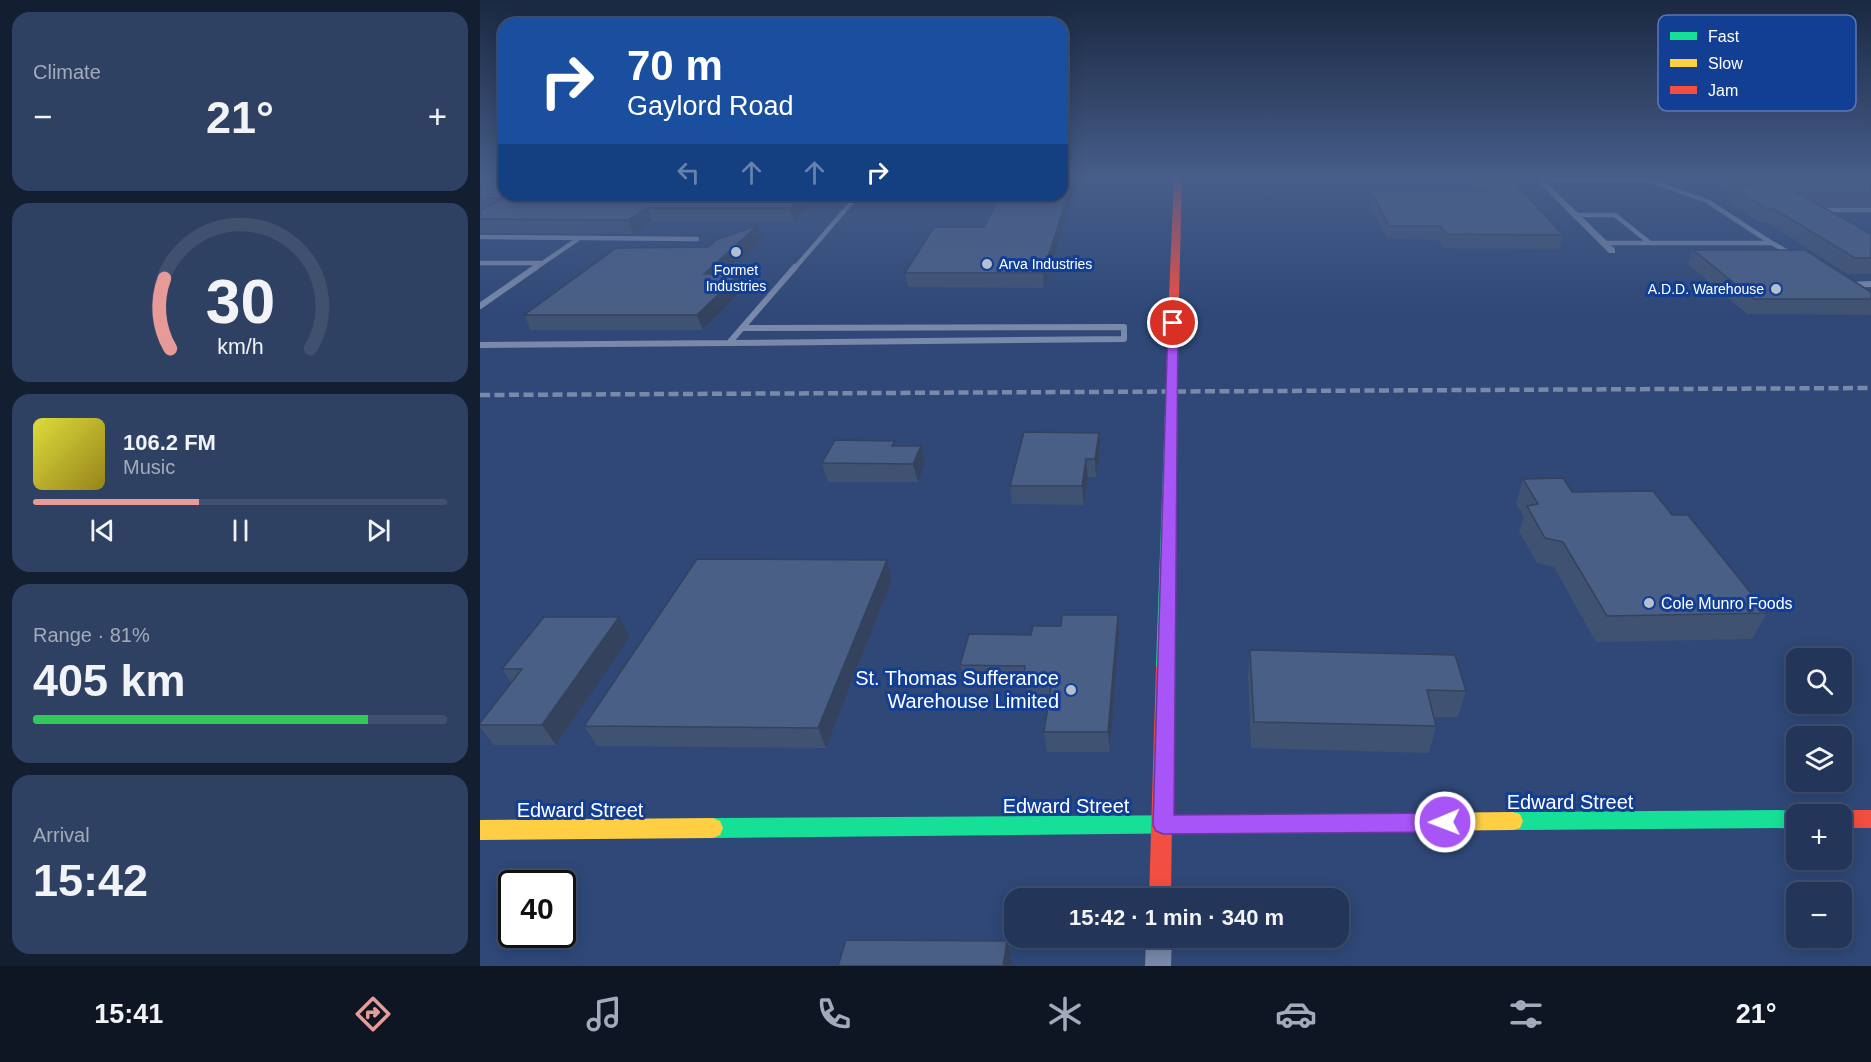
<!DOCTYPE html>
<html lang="en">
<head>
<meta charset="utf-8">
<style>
  body { margin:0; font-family:Helvetica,sans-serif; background:#2f4162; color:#f1f3f6; height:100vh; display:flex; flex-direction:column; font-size:22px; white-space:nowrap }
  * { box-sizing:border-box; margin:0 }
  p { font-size:20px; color:#a3abba }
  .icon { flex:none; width:33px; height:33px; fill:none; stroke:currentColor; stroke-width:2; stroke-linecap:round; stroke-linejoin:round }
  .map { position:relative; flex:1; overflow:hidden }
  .details { display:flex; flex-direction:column; gap:12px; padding:12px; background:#131e31; width:480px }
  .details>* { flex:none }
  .hud { position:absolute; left:18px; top:18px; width:570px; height:183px; border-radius:18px; box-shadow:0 3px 15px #0003,0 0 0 2px #40506f; background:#1a4fa0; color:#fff; overflow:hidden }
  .tools { position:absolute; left:1306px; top:648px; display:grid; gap:12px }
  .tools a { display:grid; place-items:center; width:66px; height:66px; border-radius:12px; background:#233659; box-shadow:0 3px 15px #0003,0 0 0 2px #40506f; font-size:30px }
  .speed { position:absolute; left:18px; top:870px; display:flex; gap:12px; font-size:30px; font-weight:700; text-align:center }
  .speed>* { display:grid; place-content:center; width:78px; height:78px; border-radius:50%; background:#233659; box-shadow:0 3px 15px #0003,0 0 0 2px #40506f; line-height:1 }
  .speed .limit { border:3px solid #111; border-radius:9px; background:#fff; color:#111 }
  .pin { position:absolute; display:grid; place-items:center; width:51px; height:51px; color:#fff; margin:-26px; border:3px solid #fff; border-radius:50%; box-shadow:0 2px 6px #0007 }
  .me { position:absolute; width:66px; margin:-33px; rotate:269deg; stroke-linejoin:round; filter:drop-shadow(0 0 4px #0008) }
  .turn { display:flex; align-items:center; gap:21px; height:126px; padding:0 30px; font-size:27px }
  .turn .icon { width:78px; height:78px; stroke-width:2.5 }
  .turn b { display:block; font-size:42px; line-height:51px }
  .lanes { display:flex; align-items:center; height:57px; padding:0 30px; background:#0003; justify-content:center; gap:30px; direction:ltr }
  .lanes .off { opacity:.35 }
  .big { font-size:45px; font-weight:600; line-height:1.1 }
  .details .card { flex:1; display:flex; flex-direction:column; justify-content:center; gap:9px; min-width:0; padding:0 21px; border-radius:18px; background:#2f4162 }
  .details .dial { align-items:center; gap:0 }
  .dial svg { height:156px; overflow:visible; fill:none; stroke:#40506f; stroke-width:7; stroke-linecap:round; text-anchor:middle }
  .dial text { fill:#f1f3f6; stroke:none }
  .song { display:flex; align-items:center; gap:18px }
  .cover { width:72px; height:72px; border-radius:9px; background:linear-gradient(135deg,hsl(60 70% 55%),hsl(50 70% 35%)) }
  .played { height:6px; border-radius:3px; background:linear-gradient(90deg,#e69b98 40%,#40506f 40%) }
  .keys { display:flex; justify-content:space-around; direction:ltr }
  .heat { display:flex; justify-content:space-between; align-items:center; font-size:33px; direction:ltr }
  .charge { height:9px; border-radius:4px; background:linear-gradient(90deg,#34c759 81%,#40506f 0) }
  .trip { position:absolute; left:524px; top:888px; width:345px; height:60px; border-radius:18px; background:#233659; box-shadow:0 3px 15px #0003,0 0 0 2px #40506f; font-weight:600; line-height:60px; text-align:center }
  .dock { display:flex; height:96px; justify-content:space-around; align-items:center; background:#0e1624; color:#a3abba }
  .dock .icon { width:42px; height:42px }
  .dock .on { color:#e69b98 }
  .dock b { font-size:27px; color:#f1f3f6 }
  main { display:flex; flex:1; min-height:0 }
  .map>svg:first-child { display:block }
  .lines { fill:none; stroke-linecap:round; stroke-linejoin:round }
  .lane-far1 { stroke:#7889a9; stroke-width:4.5 }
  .lane { stroke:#7889a9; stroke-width:6 }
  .street { fill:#7889a9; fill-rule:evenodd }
  .fast { fill:#16e098; fill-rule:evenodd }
  .slow { fill:#ffcf43; fill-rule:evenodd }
  .jam { fill:#f24e42; fill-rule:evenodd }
  .rail { stroke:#7a89a9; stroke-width:4.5; stroke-dasharray:10 4.5; stroke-linecap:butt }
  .wall { fill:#405272 }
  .shaded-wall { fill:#34425d }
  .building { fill:#4a5f85; stroke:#34425d; stroke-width:1.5 }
  .route { fill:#a855f7; stroke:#6d37a1; stroke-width:1.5 }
  .poi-dot { fill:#b6bfcf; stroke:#123e94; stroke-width:2 }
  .labels { text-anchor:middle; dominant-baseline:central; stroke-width:6; stroke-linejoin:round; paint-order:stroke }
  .far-poi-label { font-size:14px; fill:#fff; stroke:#123e94; text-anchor:start }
  .poi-label { font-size:16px; fill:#fff; stroke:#123e94; text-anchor:start }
  .near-poi-label { font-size:20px; fill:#fff; stroke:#123e94; text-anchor:end }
  .near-street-label { font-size:20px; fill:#fff; stroke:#123e94 }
  .key { fill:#123e94; stroke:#5978b4; stroke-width:1.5 }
  .key-label { font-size:16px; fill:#fff }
</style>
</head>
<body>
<main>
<section class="details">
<div class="card"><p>Climate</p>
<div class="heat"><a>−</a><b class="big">21°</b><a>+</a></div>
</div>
<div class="card dial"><svg viewBox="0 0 100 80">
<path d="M14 69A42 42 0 1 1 86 69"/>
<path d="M14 69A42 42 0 0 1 11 33" stroke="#e69b98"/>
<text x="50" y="56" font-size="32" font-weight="700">30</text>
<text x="50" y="72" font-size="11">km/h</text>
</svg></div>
<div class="card">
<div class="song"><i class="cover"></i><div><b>106.2 FM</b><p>Music</p></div></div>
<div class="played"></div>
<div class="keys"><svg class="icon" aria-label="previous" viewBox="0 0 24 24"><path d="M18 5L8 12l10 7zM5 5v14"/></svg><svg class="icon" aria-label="pause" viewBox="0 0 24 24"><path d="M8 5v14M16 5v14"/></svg><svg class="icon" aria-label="next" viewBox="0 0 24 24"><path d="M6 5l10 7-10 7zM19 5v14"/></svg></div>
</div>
<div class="card"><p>Range · 81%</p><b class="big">405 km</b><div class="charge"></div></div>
<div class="card"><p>Arrival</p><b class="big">15:42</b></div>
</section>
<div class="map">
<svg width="1391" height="966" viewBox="0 0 1391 966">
  <rect width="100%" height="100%" fill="#2f4877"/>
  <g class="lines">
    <!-- lane-far1 -->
    <path class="lane-far1" d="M1059 179H1165L1227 201 1290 242
      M1339 210H1391
      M1096 215H1135L1170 243
      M0 237 217 239
      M1124 243H1292L1311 254
      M0 263H61
      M54 269 98 239
      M314 269 378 195"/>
    <!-- lane -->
    <path class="lane" d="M1369 285 1391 284
      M0 306 56 267
      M249 343 644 339V327L262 328
      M0 345 249 343 315 267"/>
    <!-- street -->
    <path class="street" d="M1052 176H1060L1135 249V253H1129Z
      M666 938H692L691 966H665Z"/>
    <!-- fast -->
    <path class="fast" d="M694 294 699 297 694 667 691 672 685 674 679 672 676 667 689 297Z
      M1317 810 1325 814H1317V828L1033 830 1026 828 1023 821 1026 814 1033 812Z
      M728 815 735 817 738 824 735 831 728 833 233 838 226 835 223 828 226 821 233 818Z"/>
    <!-- slow -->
    <path class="slow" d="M1033 812 1040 814 1043 821 1040 828 1033 830 728 833 721 831 718 824 721 817 728 815Z
      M233 818 240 821 243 828 240 835 233 838 0 840V820Z"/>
    <!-- jam -->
    <path class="jam" d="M694 176H702L699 297 694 300 689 297Z
      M685 660 691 662 694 667 691 898H669L676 667 679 662Z
      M1362 810H1391V828H1362V814H1354Z"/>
    <!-- rail -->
    <path class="rail" d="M0 395 1391 388"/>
  </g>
  <!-- wall -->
  <path class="wall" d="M0 176 24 195H342L314 222 172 221 153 234 0 233Z
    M1228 176H1391V206H1341L1391 234V274H1367L1288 223H1280L1247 200 1251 191Z
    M998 181 1083 235 1079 249 964 248 958 240 907 239 889 203 891 191H996Z
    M582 195 564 288 428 287 425 273 504 227Z
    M282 238 245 274H259L263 289 223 330H51L44 315 228 247Z
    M1213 250 1391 292V315L1267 314 1208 264Z
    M416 446H441L445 464 438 482H348L342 463Z
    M620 451 616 477H608L604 505 532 504 530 486Z
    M1043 479 1092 492 1192 515 1287 613 1272 639 1116 642 1074 567 1057 563 1039 531 1044 517 1036 503Z
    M412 579 346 748 117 746 104 726Z
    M639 635 630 752H567L564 732 570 694H547L546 686 485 685 480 665Z
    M150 637 76 745H14L0 727V723L31 683 22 669Z
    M770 650 986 691 978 717H954L956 726 949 753 771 748 768 677Z"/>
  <!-- shaded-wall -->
  <path class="shaded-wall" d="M594 176H599L564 288 563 273Z
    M325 195H342L314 222 310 208Z
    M167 208 172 221 153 234 148 220Z
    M278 225 282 238 229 288 224 274Z
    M259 274 263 289 223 330 217 315Z
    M619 433 620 451 616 477 615 459Z
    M441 446 445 464 438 482 433 464Z
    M606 459 608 477 604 505 602 486Z
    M407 560 412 579 346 748 338 728Z
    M638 615 639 635 630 752 628 732Z
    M139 617 150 637 76 745 62 725Z
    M527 941 533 966H523Z"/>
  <!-- building -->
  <path class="building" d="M0 176H24V195H325L310 208H167L148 220 0 219V211L24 198H0Z
    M582 176H594L563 273H425L454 227H504L521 195H582Z
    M1253 176H1391V192H1316L1391 234V258H1375L1294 209H1286L1253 186 1270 187Z
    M998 181H1033L1083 235 966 234 961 226H909L891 191H1007Z
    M278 225 224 274H259L217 315H44L136 248 228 247 236 240Z
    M1213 250H1325L1391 292V299H1274Z
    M544 432 619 433 615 459H606L602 486H530Z
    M355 440 415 441 412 446H441L433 464 342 463Z
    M1083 478 1092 492 1173 491 1192 515H1208L1287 613 1127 616 1083 542 1065 538 1047 506 1058 504 1043 479Z
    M217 559 407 560 338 728 104 726Z
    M582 615H638L628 732H564L573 675H544L545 666 480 665 489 634 551 635 553 626H581Z
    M64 617H139L62 725H0V723L42 669H22Z
    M770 650 975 655 986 691 947 690 956 726 774 722Z
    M366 940 527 941 523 966H358Z"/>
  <!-- sky -->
  <linearGradient id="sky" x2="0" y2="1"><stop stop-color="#1a2841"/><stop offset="0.57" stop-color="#475e8a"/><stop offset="1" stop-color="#475e8a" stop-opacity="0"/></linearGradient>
  <rect width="1391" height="311" fill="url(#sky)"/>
  <!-- route -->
  <path class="route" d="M693 320 698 323 694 815 965 813 972 816 975 822 972 829 965 832 683 834 676 831 673 825 688 323Z"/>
  <!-- markers -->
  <g class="poi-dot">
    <circle cx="256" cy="252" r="6"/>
    <circle cx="507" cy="264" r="6"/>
    <circle cx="1296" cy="289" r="6"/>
    <circle cx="1169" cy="603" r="6"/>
    <circle cx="591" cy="690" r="6"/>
  </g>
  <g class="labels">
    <!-- far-poi labels -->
    <g class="far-poi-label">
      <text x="519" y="264">Arva Industries</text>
      <text x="256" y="270" text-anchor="middle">Formet<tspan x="256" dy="16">Industries</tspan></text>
      <text x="1284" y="289" text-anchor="end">A.D.D. Warehouse</text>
    </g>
    <!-- poi labels -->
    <g class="poi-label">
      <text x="1181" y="603">Cole Munro Foods</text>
    </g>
    <!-- near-poi labels -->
    <g class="near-poi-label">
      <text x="579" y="678">St. Thomas Sufferance<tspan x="579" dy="23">Warehouse Limited</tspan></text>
    </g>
    <!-- near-street labels -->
    <g class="near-street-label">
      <text x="1090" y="802">Edward Street</text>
      <text x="586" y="806">Edward Street</text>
      <text x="100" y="810">Edward Street</text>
    </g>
  </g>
  <!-- legend -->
  <rect x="1178" y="15" width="198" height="96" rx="9" class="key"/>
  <rect x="1190" y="32" width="27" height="8" fill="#16e098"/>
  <rect x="1190" y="59" width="27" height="8" fill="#ffcf43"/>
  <rect x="1190" y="86" width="27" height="8" fill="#f24e42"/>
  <g class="key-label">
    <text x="1228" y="42">Fast</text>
    <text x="1228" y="69">Slow</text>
    <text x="1228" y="96">Jam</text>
  </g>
</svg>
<div class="tools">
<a><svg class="icon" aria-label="search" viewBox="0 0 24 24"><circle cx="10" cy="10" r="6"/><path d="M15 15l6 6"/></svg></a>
<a><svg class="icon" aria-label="layers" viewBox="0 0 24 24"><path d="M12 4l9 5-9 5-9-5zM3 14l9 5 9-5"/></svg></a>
<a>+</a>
<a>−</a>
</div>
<div class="speed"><div class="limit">40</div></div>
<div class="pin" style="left:693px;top:323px;background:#d93025"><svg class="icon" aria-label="arrive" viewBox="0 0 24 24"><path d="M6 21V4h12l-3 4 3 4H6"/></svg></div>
<svg class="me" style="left:965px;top:822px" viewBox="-20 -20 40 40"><circle r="17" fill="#a855f7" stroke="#fff" stroke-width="3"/><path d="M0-11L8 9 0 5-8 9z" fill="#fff"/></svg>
<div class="trip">15:42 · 1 min · 340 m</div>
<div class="hud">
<div class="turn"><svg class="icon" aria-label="right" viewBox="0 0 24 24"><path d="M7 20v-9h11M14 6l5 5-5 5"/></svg><div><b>70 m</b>Gaylord Road</div></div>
<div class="lanes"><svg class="icon off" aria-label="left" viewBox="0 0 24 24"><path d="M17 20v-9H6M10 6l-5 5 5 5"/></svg><svg class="icon off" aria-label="ahead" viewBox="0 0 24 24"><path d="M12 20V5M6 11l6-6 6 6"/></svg><svg class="icon off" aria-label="ahead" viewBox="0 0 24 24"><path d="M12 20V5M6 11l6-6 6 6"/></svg><svg class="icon" aria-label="right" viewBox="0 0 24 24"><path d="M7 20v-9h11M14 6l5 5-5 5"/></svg></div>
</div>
</div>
</main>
<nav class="dock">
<b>15:41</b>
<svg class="icon on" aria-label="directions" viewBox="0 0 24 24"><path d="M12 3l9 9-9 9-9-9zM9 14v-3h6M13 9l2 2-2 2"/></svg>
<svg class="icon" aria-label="music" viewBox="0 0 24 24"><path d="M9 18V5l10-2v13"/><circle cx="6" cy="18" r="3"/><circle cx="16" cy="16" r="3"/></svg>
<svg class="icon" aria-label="phone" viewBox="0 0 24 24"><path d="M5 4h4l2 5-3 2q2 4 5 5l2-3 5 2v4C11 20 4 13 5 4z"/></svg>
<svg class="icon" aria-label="climate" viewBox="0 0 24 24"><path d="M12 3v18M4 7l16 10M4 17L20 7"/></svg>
<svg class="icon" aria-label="car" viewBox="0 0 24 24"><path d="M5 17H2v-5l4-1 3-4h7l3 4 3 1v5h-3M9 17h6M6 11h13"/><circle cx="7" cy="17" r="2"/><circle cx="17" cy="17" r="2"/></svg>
<svg class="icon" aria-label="filters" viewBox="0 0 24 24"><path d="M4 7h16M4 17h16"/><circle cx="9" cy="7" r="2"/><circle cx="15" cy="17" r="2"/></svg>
<b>21°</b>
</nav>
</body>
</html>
